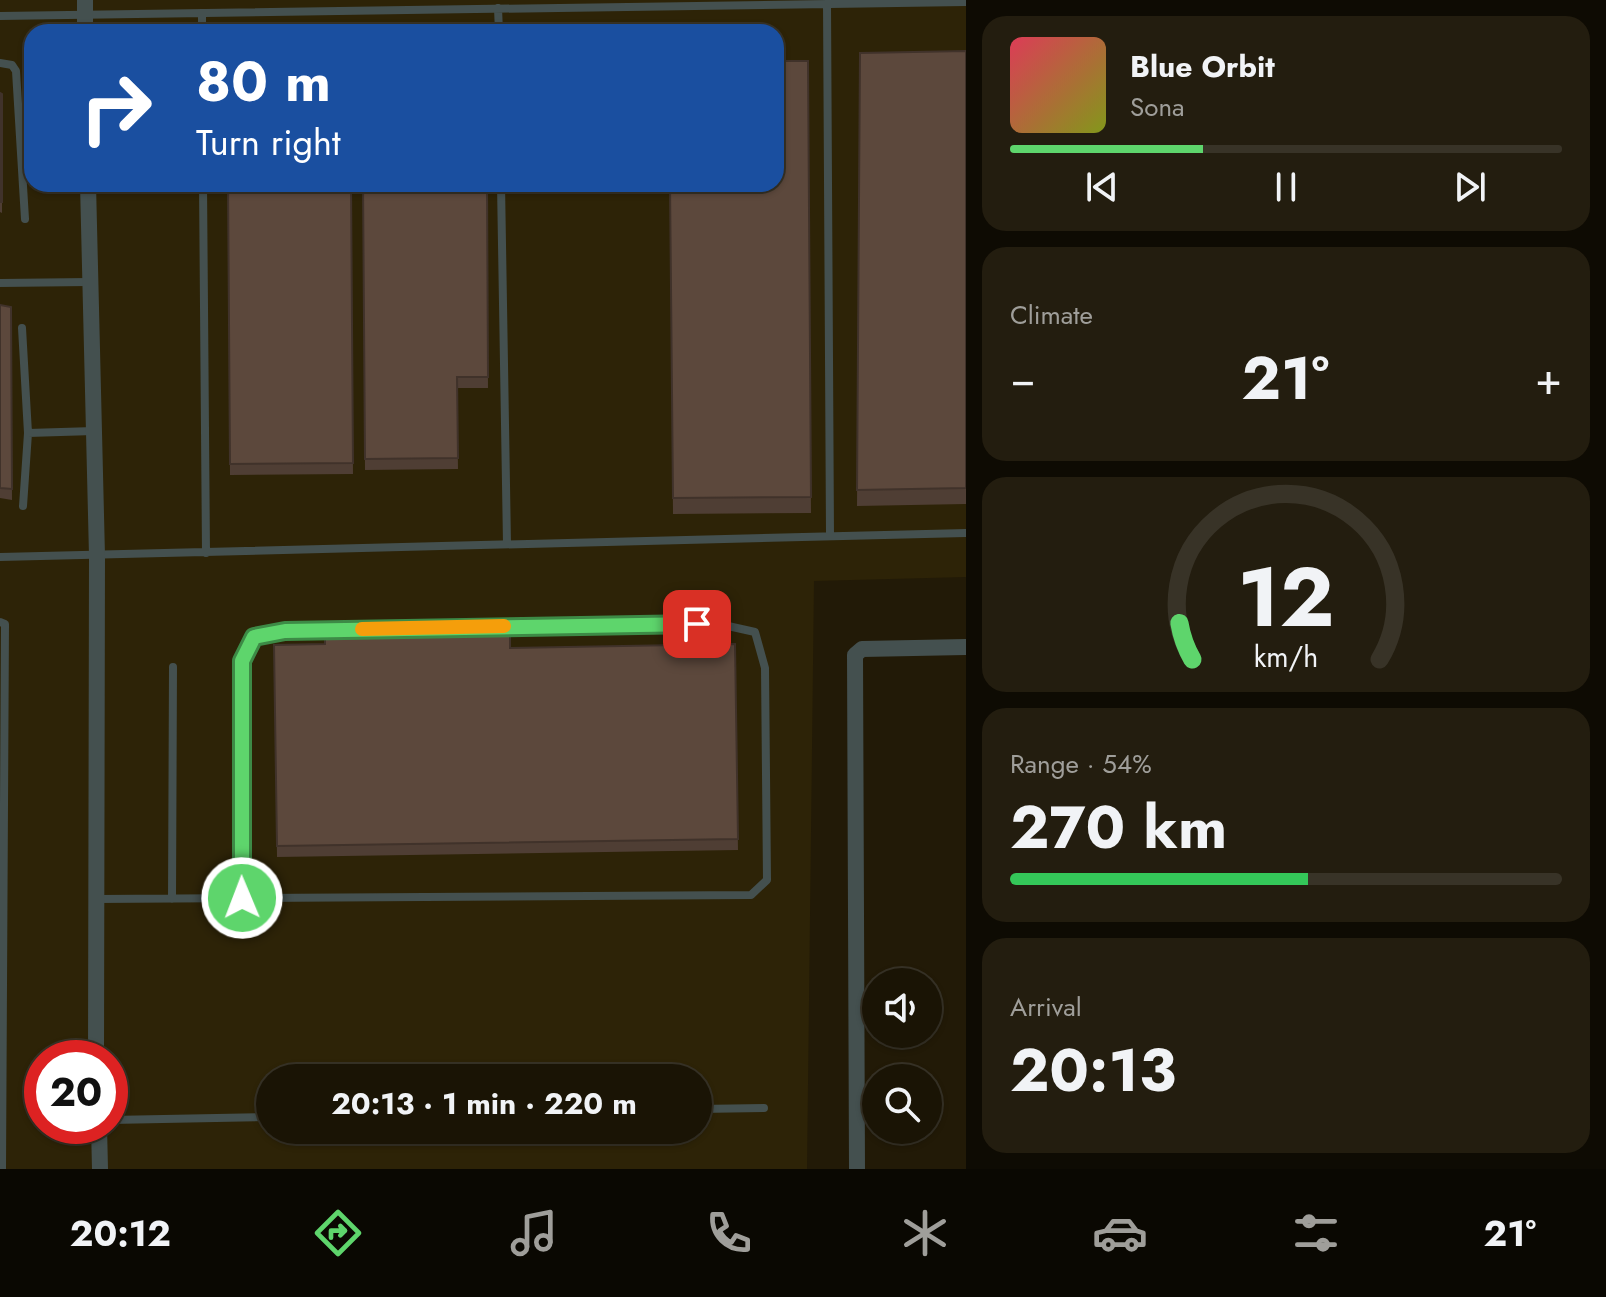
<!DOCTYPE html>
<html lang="en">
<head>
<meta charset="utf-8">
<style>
  body { margin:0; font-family:Jost,sans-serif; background:#231d0f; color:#f1f3f6; height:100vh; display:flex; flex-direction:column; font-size:30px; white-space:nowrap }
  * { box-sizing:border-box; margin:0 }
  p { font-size:26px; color:#9f9e9a }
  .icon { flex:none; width:44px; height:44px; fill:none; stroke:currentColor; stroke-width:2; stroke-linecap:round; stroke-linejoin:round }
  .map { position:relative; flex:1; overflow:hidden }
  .details { display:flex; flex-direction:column; gap:16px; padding:16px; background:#0e0b03; width:640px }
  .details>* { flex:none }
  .top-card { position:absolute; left:24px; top:24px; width:760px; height:168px; border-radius:24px; box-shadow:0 2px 6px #0004,0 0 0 2px #383327; background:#1a4fa0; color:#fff; overflow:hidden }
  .fabs { position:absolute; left:862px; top:968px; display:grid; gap:16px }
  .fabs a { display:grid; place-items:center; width:80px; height:80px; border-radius:50%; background:#1a1405; box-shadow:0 2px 6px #0004,0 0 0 2px #383327; font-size:40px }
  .speed { position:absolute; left:24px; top:1040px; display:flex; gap:16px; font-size:40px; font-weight:700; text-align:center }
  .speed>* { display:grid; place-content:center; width:104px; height:104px; border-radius:50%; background:#1a1405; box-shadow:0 2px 6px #0004,0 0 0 2px #383327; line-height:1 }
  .speed .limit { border:12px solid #d22; background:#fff; color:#111 }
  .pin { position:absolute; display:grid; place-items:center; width:68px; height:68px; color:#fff; margin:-34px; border-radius:16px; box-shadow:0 4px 12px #0006 }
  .me { position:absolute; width:88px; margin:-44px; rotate:359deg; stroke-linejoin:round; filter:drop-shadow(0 0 6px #0008) }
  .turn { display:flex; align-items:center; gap:28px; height:168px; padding:0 40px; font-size:36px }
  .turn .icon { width:104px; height:104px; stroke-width:2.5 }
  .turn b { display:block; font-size:56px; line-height:68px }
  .big { font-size:60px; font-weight:700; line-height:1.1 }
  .details .tile { flex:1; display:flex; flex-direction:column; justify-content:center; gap:12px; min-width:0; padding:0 28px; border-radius:24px; background:#231d0f }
  .details .dial { align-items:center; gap:0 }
  .dial svg { height:208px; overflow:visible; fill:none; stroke:#383327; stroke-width:7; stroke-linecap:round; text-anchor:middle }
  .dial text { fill:#f1f3f6; stroke:none }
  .song { display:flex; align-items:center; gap:24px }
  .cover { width:96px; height:96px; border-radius:12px; background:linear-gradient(135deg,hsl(350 70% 55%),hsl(70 70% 35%)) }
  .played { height:8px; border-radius:4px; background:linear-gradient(90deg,#5ed56c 35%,#383327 35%) }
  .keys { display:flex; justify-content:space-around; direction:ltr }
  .heat { display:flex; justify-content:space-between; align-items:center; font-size:44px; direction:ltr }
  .charge { height:12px; border-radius:6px; background:linear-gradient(90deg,#34c759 54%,#383327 0) }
  .trip { position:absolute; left:256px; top:1064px; width:456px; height:80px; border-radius:40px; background:#1a1405; box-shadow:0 2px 6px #0004,0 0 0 2px #383327; font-weight:700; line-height:80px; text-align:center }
  .tab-bar { display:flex; height:128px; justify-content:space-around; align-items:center; background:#0a0802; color:#9f9e9a }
  .tab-bar .icon { width:56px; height:56px }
  .tab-bar .current { color:#5ed56c }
  .tab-bar b { font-size:36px; color:#f1f3f6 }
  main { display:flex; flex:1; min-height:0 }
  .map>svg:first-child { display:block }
  .built { fill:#2d2307; fill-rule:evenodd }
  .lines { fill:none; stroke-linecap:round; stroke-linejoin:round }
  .service { stroke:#44504f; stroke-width:8 }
  .minor { stroke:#44504f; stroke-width:16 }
  .wall { fill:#4f3e34 }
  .building { fill:#5c483c; stroke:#40322a; stroke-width:2 }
  .route-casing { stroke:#3d8a46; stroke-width:20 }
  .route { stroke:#5ed56c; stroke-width:14 }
  .slow { stroke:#f59e0b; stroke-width:14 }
</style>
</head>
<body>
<main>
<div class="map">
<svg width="966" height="1169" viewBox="0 0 966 1169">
  <rect width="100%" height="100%" fill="#221a07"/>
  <!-- built -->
  <path class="built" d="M0 0H966V577L814 581 807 1169H0ZM32 32H776V184H32ZM42 1058H110V1126H42ZM270 1078H698V1130H270Z"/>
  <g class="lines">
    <!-- service -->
    <path class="service" d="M827 4 830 535
      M498 8 499 32
      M202 13V32
      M0 16 966 2
      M0 63 12 65 16 71 25 219
      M203 184 206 553
      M501 184 507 544
      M0 283 89 282
      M22 328 28 433 23 506
      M28 433 94 431
      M0 557 966 533
      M0 622 5 624 2 1169
      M96 899 751 895 767 880 765 668 755 632 719 624 285 631 254 637 242 661V898
      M172 899 173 667
      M698 1109 764 1108
      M110 1120 270 1117"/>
    <!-- minor -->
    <path class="minor" d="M85 0V32
      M88 184 97 556 96 1058
      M99 1126 100 1169
      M857 1169 855 655 862 649 966 647"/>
  </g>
  <!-- wall -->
  <path class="wall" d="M966 51V504L857 506 860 53Z
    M808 61 811 513 673 514 670 184Z
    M0 93 2 94V213L0 212Z
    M228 184H351L353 474 230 475Z
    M363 184H487L488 388H457L458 469 365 470Z
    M0 305 11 307 12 500 0 498Z
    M735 644 738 850 277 857 274 645 510 648Z"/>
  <!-- building -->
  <path class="building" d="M966 51V488L857 490 860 53Z
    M776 61H808L811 497 673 498 670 184H776Z
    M0 93 2 94V202H0Z
    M228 184H351L353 463 230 464Z
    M363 184H487L488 377H457L458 458 365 459Z
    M0 305 11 307 12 489 0 488Z
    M510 629V648L735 644 738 839 277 846 274 645 325 644V632Z"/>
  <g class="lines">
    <defs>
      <path id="route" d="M242 898V661L254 637 285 631 697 624"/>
    </defs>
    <!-- route casing -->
    <use href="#route" class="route-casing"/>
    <!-- route -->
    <use href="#route" class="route"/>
    <!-- slow -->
    <path class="slow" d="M362 629 504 626"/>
  </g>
</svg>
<div class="fabs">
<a><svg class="icon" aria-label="sound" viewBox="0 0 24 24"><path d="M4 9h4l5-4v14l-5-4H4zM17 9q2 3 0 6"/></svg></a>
<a><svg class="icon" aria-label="search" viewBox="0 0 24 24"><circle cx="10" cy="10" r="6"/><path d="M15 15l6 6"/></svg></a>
</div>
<div class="speed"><div class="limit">20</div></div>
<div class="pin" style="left:697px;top:624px;background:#d93025"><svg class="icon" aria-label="arrive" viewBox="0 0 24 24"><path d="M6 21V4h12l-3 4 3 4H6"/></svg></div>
<svg class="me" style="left:242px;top:898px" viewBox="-20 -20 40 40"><circle r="17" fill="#5ed56c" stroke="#fff" stroke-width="3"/><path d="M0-11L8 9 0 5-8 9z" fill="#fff"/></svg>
<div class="trip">20:13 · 1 min · 220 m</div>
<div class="top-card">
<div class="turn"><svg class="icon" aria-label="right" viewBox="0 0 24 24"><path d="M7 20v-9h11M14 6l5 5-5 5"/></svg><div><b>80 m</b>Turn right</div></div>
</div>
</div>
<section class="details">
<div class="tile">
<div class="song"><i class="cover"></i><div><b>Blue Orbit</b><p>Sona</p></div></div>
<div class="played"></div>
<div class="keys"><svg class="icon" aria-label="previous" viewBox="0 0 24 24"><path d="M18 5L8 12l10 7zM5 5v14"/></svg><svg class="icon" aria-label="pause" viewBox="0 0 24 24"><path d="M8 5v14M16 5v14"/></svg><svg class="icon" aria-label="next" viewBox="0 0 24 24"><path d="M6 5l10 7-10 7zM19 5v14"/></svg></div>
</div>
<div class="tile"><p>Climate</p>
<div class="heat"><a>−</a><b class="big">21°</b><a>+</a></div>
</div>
<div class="tile dial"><svg viewBox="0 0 100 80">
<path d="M14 69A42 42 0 1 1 86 69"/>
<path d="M14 69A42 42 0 0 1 9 55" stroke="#5ed56c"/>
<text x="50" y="56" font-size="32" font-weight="700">12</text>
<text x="50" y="72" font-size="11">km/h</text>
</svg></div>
<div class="tile"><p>Range · 54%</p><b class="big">270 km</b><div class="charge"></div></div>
<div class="tile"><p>Arrival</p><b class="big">20:13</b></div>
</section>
</main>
<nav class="tab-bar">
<b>20:12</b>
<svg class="icon current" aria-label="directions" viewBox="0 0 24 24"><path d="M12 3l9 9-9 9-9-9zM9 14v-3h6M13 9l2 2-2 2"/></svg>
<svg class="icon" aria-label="music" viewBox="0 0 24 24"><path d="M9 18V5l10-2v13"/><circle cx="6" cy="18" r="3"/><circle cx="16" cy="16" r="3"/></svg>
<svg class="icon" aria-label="phone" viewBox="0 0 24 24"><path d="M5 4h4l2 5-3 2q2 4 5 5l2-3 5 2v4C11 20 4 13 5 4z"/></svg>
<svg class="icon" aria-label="climate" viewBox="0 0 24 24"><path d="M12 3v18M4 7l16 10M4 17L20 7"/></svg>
<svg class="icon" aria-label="car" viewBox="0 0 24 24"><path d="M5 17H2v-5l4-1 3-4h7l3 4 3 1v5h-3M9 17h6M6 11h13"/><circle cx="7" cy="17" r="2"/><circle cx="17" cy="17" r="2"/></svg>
<svg class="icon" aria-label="filters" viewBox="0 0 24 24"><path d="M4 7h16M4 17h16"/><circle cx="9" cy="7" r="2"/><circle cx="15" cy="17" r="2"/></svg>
<b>21°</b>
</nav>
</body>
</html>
